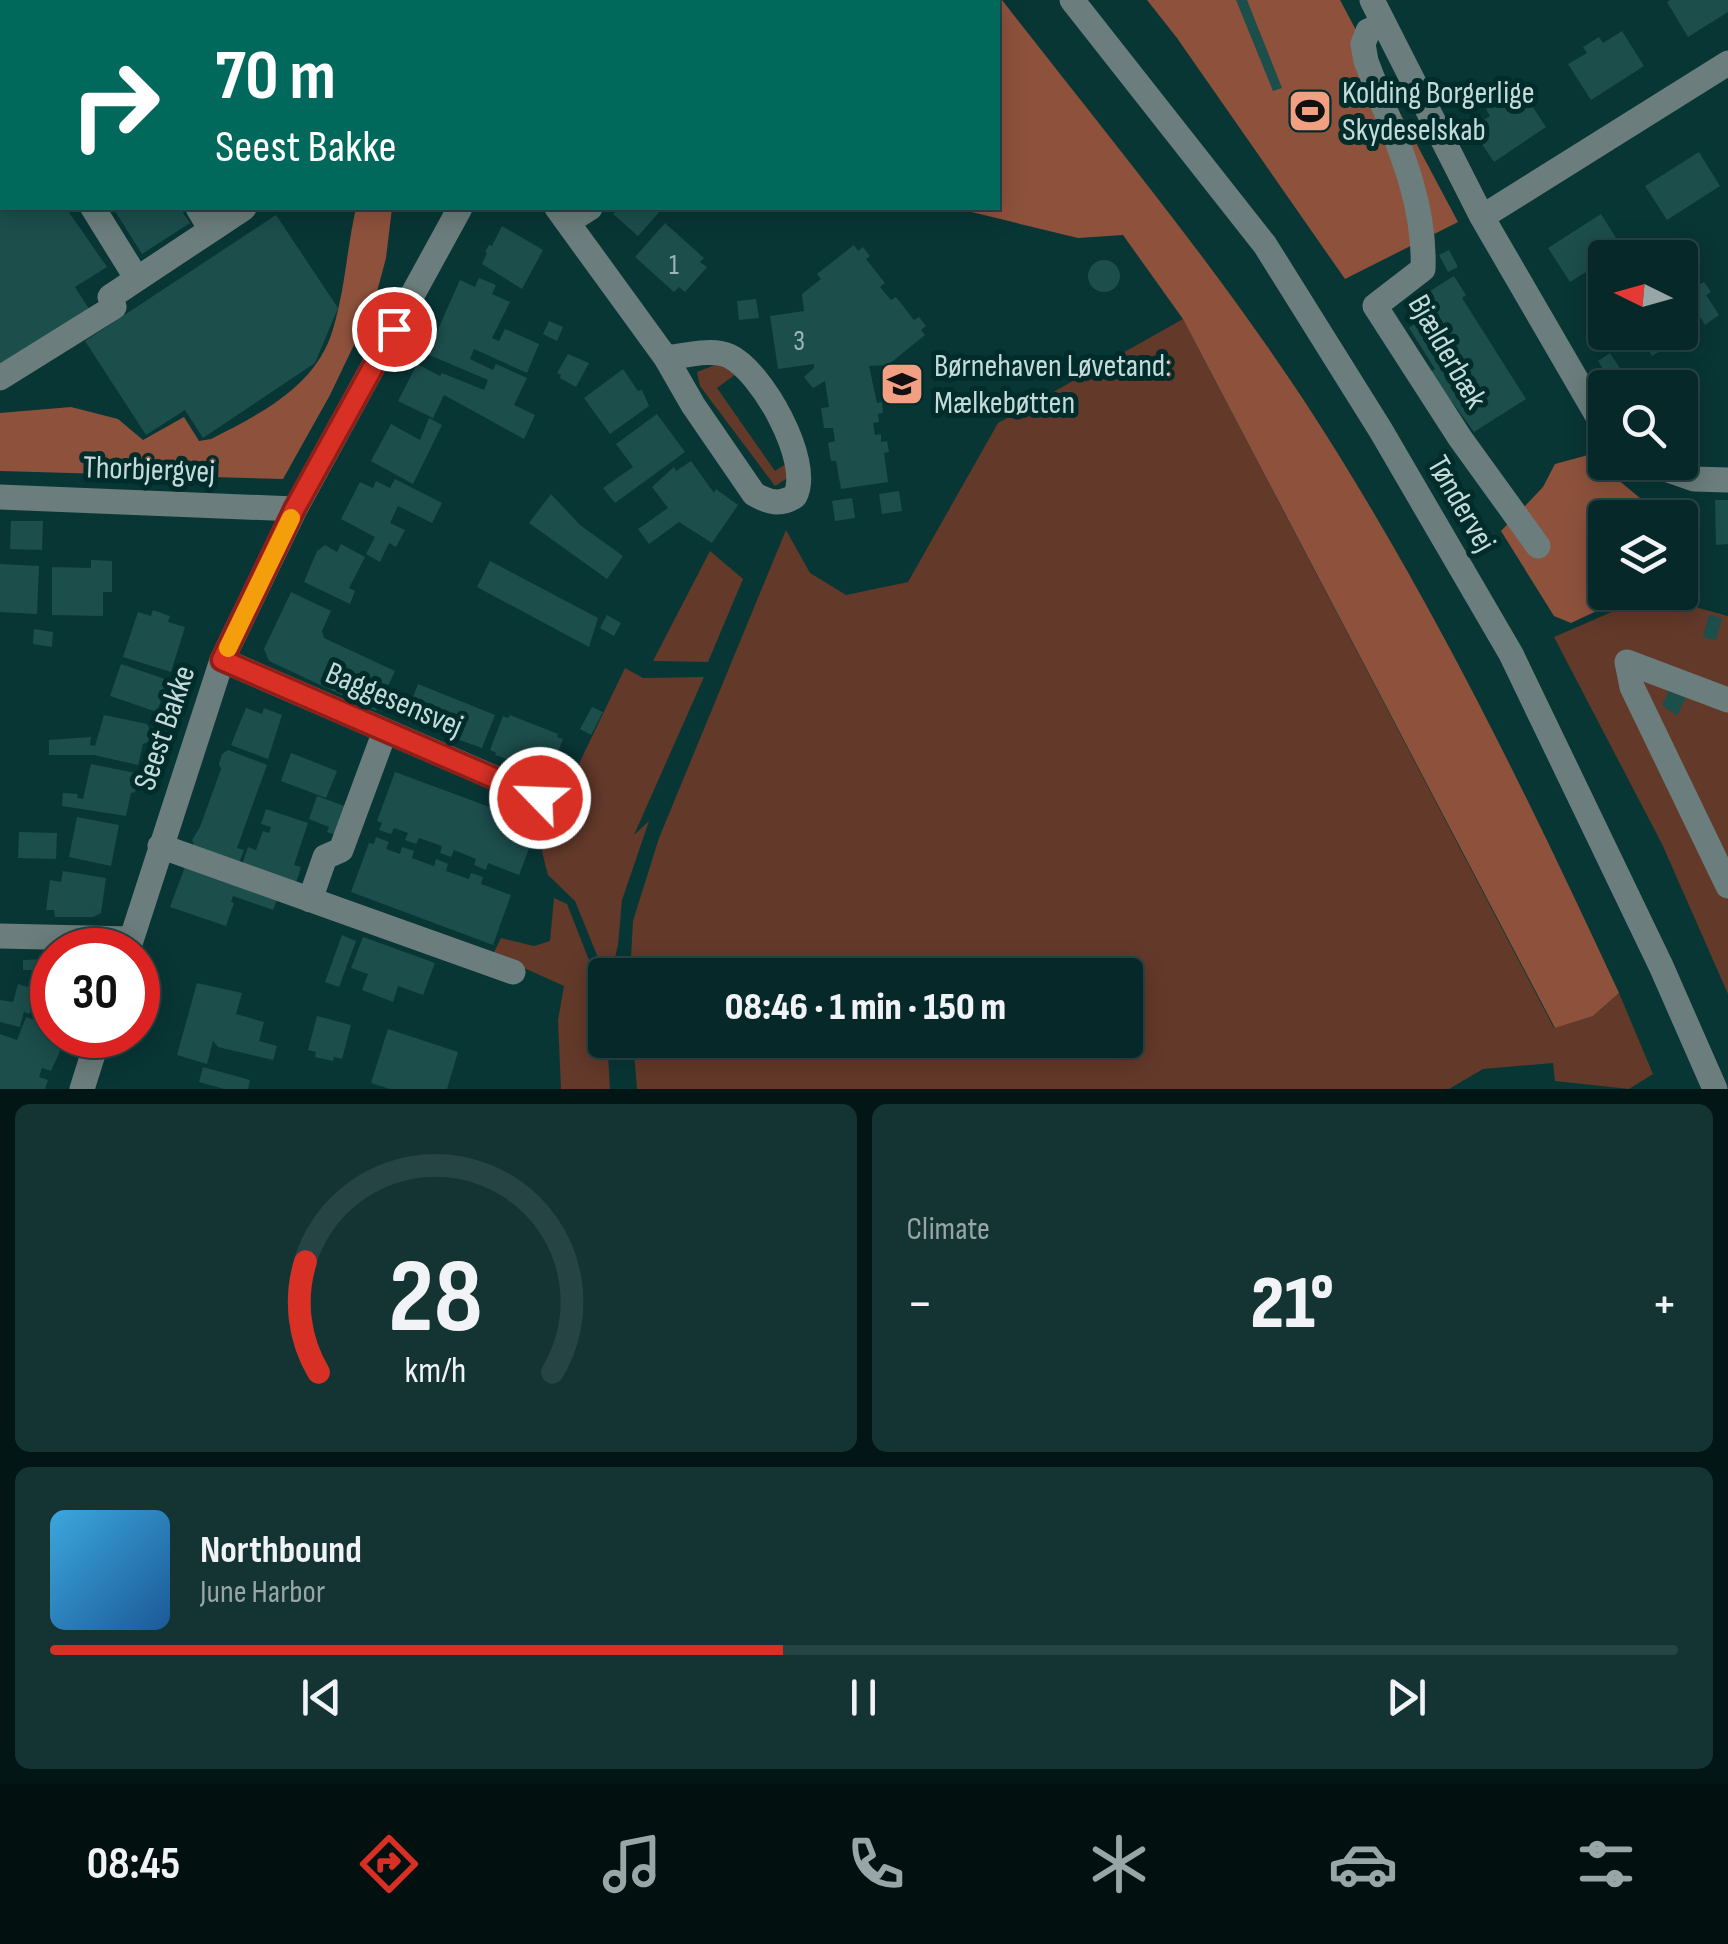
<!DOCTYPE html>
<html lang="en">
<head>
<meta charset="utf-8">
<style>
  body { margin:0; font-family:"Sofia Sans Condensed",sans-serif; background:#143434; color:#f1f3f6; height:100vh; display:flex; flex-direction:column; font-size:38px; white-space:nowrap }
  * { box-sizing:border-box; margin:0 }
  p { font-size:32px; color:#98a6a8 }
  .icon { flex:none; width:55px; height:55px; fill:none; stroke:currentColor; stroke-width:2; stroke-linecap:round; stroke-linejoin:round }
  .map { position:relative; height:1089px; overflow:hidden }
  .side { display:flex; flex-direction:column; gap:15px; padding:15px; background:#031616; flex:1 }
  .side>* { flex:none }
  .banner { position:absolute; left:0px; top:0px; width:1000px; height:210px; box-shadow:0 5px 25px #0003,0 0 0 2px #274445; background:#00695c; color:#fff; overflow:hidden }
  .needle { width:65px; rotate:275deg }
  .buttons { position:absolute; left:1588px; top:240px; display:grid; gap:20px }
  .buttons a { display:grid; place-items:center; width:110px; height:110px; border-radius:10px; background:#062828; box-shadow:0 5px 25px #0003,0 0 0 2px #274445; font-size:50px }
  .speed { position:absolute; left:30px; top:928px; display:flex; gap:20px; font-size:50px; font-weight:700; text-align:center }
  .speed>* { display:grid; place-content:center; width:130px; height:130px; border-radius:50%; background:#062828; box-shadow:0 5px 25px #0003,0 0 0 2px #274445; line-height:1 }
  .speed .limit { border:15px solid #d22; background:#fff; color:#111 }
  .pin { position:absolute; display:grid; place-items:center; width:85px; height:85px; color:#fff; margin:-42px; border:5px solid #fff; border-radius:50%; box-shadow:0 2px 10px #0007 }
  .me { position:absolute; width:110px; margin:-55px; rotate:294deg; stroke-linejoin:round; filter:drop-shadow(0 0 8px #0008) }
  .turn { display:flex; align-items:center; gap:35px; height:210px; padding:0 50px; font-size:45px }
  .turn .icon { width:130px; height:130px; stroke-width:2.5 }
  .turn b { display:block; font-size:70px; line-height:85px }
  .big { font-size:75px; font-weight:800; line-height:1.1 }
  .side .widget { flex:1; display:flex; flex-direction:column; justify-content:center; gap:15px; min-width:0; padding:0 35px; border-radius:15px; background:#143434 }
  .side .dial { align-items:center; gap:0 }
  .dial svg { height:260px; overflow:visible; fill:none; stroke:#274445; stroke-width:7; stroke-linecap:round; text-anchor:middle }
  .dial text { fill:#f1f3f6; stroke:none }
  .song { display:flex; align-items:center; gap:30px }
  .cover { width:120px; height:120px; border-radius:15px; background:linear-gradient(135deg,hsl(200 70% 55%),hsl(210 70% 35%)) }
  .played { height:10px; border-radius:5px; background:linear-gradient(90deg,#d93025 45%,#274445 45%) }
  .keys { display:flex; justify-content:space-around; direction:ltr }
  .heat { display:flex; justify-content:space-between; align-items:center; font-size:55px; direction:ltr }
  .side .tiles { flex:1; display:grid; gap:15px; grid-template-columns:1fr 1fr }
  .widget:last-child { grid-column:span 2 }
  .trip { position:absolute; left:588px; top:958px; width:555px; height:100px; border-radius:10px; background:#062828; box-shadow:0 5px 25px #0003,0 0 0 2px #274445; font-weight:800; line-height:100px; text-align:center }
  .tab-bar { display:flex; height:160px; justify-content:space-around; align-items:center; background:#021010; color:#98a6a8 }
  .tab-bar .icon { width:70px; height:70px }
  .tab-bar .on { color:#d93025 }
  .tab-bar b { font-size:45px; color:#f1f3f6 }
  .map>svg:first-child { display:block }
  .green { fill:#63392a }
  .forest { fill:#8e523c }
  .building { fill:#1c4e4c }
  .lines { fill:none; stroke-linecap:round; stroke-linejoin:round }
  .minor { stroke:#6b7d7c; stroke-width:25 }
  .route-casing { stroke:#8d1f18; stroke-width:25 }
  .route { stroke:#d93025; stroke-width:18 }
  .slow { stroke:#f59e0b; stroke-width:18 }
  .labels { text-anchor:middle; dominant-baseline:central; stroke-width:10; stroke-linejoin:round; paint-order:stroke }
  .number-label { font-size:28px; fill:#9bb8b6 }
  .poi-label { font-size:32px; fill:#c5dbd9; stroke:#002c2b; text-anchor:start }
  .street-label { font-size:32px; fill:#c5dbd9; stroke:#002c2b }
</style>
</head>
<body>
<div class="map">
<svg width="1728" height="1089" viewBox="0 0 1728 1089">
  <rect width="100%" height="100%" fill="#083635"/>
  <!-- green -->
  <path class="green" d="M1183 319 1554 1028 1593 1016 1619 993 1653 1074 1629 1089 1555 1081 1553 1063 1483 1069 1449 1089H637L633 1040H1125V975H630L633 921 659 838 786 530 810 573 846 595 908 582 998 423Z
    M718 364 736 374 717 388 775 471 795 458 794 474 775 486 700 386 697 372Z
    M710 551 743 579 708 662 653 661Z
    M1651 595 1728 616V994L1662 844 1554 637Z
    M625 668 643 678 704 677 634 835 649 821 622 900 618 945 611 974 605 975 575 901 548 875 542 852 549 799 561 801Z
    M554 898 567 904 605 1001 610 1089H561L558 1020 564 986 493 954 501 938 534 946 550 941Z"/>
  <!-- forest -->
  <path class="forest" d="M855 0H1002C1104 131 1211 260 1303 399 1426 587 1525 790 1619 993L1593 1016 1555 1028 1183 319 1123 235 1078 238 955 208H998V2Z
    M1147 0H1340L1458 222 1345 279 1177 38Z
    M356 208H392L386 258 374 303 330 395 283 479 0 471V413L71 407 118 419 143 440 184 417 199 441 211 439C260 414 317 386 333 329 345 290 347 247 356 208Z
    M1588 455 1663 517 1605 518V592L1664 593H1635L1571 623 1554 616 1501 531 1543 487 1555 464Z"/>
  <!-- building -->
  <path class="building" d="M1236 0H1247L1282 88 1273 91Z
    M1670 0H1728V12L1688 37 1667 2Z
    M1622 31 1644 66 1591 100 1568 64 1587 53 1583 47 1599 37 1603 43Z
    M1524 94 1546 127 1494 162 1471 128 1490 116 1486 109 1500 101 1504 107Z
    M1699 152 1720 186 1667 220 1645 186Z
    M0 208H66L107 267 75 287 89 309 0 366Z
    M113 208H180L190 223 142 254Z
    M619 208H663L638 236 613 214Z
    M1601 214 1623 249 1570 282 1548 248Z
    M276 215 338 308 315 363 203 438 185 410 146 435 85 341Z
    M665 223 704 258 700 262 707 267 685 292 679 287 674 292 635 257Z
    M502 226 543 250 522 289 482 264 487 253 485 252 489 245 492 246Z
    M854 245 858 251 863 247 870 256 866 259 885 283 880 287 891 300 896 297 914 320 919 317 926 326 921 330 925 335 888 365 869 366 877 403 882 402 883 413 878 414 879 422 873 423 875 435 881 434V442L887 441 889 452 884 453 888 482 841 489 836 461H831L828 443 835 441 833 428H824L821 408 829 407 825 381 813 388 804 377 814 368V364L778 369 770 316 804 311 802 294 821 279 817 274Z
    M1449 250 1458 267 1448 272 1439 255Z
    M1088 276a16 16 0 1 1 32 0a16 16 0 1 1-32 0Z
    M1454 276 1466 295 1462 298 1526 399 1474 432 1430 372 1435 369 1409 328 1432 312 1422 296Z
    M479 278 496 285 492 294 510 302 492 338 499 341 505 329 539 344 527 373 474 349 470 359 493 370 496 364 527 378 514 405 535 415 524 439 444 395 433 418 398 401 417 364 440 376 442 373 484 390 488 380 427 354 460 280 475 287Z
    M1704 282 1711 292 1706 295 1719 315 1705 325 1685 293Z
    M756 299 759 318 739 320 737 301Z
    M549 321 563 327 557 341 543 334Z
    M1654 332 1664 349 1652 356 1642 339Z
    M1610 353 1621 370 1609 378 1598 361Z
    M568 354 589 363 576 387 560 378 561 375 557 373Z
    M623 369 638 391 642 390 649 406 610 434 584 398Z
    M657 414 685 452 615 503 603 488 633 467 616 444Z
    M429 418 442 425 413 484 371 461 391 424 420 440Z
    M691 461 714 493 716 489 738 505 712 543 679 522 649 544 638 529 668 508 652 487 674 467 676 471Z
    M395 479 442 503 432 523 398 506 390 523 405 530 396 547 389 543 380 562 366 554 375 537 341 519 360 482 373 488 376 481 390 488Z
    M899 491 902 511 882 514 879 494Z
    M551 494 580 525 623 556 607 579 529 523Z
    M852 498 855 518 835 521 832 501Z
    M1715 500H1728V544L1716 545Z
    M11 521H43L42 550 10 549Z
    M341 544 365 557 349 588 355 591 350 604 304 582 317 551 325 545 337 552Z
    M91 560 112 561V592H103V616L52 615V567L91 568Z
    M490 561 598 618 589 647 477 587Z
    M0 564 39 566 37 614 0 612Z
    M291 592 331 611 322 631 324 638 395 671 376 711 269 661 264 649Z
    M153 610 170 616 168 622 185 627 171 672 123 657 138 612 151 616Z
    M607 615 621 623 614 636 600 628Z
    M1709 615 1722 618 1716 640 1703 637Z
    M34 629 53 632 52 647 33 644Z
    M121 664 168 680 157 712 110 696Z
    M418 684 495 715 482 748 404 720Z
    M1669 690 1686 698 1677 716 1662 705Z
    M592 707 603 712 591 735 580 729Z
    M246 708 262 714 264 708 282 715 268 759 231 745Z
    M104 715 147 724 151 732 148 742 143 744 138 765 94 755H49V740L91 737 90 745 95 746Z
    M510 715 558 734 557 737 563 739 550 774 495 755 496 753 490 750 503 716 508 718Z
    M228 750 267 765 237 848 244 850 239 863 194 845 192 840 200 827 221 769 219 764 222 754Z
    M291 753 337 771 326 798 281 781Z
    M91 764 135 773 134 778 138 781 135 792 131 793 126 816 62 806 63 793 78 794 77 798 83 799Z
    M395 772 538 825 519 875 488 863 486 870 474 865 476 859 454 850 451 857 440 853 442 846 419 838 416 844 405 840 408 833 394 828 391 834 379 830 382 823 377 821Z
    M317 796 350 808 339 836 327 832 329 827 309 819Z
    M266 809 308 823 294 865 301 867 296 883 242 865 248 847 256 850 263 831 269 833 271 827 261 824Z
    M77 817 119 825 111 866 69 857Z
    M19 832 57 833 56 859 18 858Z
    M376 837 389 842 386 849 400 854 402 847 414 851 412 858 434 866 436 859 448 864 446 871 469 879 471 873 483 877 481 884 511 895 493 945 351 892 369 843 374 844Z
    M186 864 278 897 273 910 233 896 231 902 234 903 226 926 170 907Z
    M63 871 106 878 101 913 93 917H55L54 910H46L50 880 61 882Z
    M342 935 356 941 339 987 325 982Z
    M363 937 435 963 423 995 398 986 393 1002 362 990 368 974 351 968Z
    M48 959 43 970 52 974V1016L31 1010 29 1014 24 1012 20 1027 0 1022V1000L13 1002 18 984 34 989 39 970H23V960Z
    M197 983 242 993 236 1014 264 1022 259 1041 277 1046 273 1060 218 1047 213 1041 207 1064 177 1055Z
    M317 1016 351 1025 342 1059 334 1057 333 1061 315 1057 316 1052 308 1050Z
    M26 1017 52 1026V1035H65L66 1038 51 1071 42 1068 39 1077 48 1080 45 1089H0V1034L17 1040Z
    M388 1029 458 1052 447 1089H390L371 1083Z
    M203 1067 250 1080 248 1089H224L199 1082Z"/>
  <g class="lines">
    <!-- minor -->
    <path class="minor" d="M271 0 272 2
      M372 0 373 2
      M1072 0 1265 245 1380 429 1511 654 1661 966 1715 1089
      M1372 0 1482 217 1605 429
      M65 2 69 0
      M590 2 591 0
      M1382 25 1368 31 1363 44 1366 61C1391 128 1426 196 1423 269L1375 306 1460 438 1538 546
      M0 44 2 42
      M93 208 137 279 211 230
      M198 208 211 230 244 208
      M557 208 666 358 693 405 754 494C768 502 781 506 795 496 813 462 761 370 729 356 712 348 684 356 666 358
      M1482 217 1728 63
      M568 222 590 208
      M0 378 114 307 110 297 137 279
      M1645 462 1694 479 1728 480
      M0 497 295 509
      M222 660 541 798
      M1728 700 1627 662 1632 687 1728 886
      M160 846 513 972
      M310 900 325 857 341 850 385 731
      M0 936 131 939
      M128 950 222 660 295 509 460 208
      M82 1089 99 1035"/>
  </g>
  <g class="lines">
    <defs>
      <path id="route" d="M394 329 295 508 222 660 540 798"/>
    </defs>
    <!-- route casing -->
    <use href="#route" class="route-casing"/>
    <!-- route -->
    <use href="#route" class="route"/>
    <!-- slow -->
    <path class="slow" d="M228 648 291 518"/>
  </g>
  <!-- icons -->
  <defs>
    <symbol id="stadium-square" viewBox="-11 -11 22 22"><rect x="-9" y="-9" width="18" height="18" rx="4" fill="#f39f82" stroke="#002c2b"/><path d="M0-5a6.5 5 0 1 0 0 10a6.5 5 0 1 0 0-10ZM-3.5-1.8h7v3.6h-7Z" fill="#111"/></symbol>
    <symbol id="school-square" viewBox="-11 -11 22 22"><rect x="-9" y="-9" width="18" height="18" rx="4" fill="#f39f82" stroke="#002c2b"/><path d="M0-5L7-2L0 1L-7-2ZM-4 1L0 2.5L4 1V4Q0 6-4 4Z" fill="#111"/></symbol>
  </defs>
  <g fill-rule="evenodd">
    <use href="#stadium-square" x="1285" y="86" width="50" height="50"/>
    <use href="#school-square" x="877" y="359" width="50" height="50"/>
  </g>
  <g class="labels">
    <!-- number labels -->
    <g class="number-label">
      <text x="674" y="265">1</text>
      <text x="799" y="341">3</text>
    </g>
    <!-- poi labels -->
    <g class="poi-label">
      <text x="1342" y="93">Kolding Borgerlige<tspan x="1342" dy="37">Skydeselskab</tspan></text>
      <text x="934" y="366">Børnehaven Løvetand:<tspan x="934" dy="37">Mælkebøtten</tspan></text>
    </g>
    <!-- street labels -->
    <g class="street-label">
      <text transform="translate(1447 352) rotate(60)">Bjælderbæk</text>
      <text transform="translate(149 470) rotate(2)">Thorbjergvej</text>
      <text transform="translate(1461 504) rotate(60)">Tøndervej</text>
      <text transform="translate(394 700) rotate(23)">Baggesensvej</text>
      <text transform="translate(165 728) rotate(-71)">Seest Bakke</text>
    </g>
  </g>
</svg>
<div class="buttons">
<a><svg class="needle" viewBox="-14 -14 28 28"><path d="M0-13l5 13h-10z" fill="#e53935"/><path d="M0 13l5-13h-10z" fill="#98a6a8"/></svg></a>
<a><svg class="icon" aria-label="search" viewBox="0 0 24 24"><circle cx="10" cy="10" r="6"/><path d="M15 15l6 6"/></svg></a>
<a><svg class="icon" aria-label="layers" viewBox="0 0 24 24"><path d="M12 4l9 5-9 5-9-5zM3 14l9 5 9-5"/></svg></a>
</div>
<div class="speed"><div class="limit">30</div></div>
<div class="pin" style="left:394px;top:329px;background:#d93025"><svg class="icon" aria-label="arrive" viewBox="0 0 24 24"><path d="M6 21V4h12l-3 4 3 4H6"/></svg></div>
<svg class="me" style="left:540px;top:798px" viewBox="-20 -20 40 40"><circle r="17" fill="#d93025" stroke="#fff" stroke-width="3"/><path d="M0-11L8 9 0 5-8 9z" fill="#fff"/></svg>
<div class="trip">08:46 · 1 min · 150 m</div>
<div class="banner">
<div class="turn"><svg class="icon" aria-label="right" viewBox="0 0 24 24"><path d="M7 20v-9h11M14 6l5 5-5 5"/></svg><div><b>70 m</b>Seest Bakke</div></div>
</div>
</div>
<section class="side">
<div class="tiles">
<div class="widget dial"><svg viewBox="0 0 100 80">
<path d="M14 69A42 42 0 1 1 86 69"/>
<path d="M14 69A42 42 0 0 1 10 35" stroke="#d93025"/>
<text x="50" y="56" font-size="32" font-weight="700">28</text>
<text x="50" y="72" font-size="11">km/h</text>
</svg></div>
<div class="widget"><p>Climate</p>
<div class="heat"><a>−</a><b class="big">21°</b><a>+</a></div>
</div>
<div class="widget">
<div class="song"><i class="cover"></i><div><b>Northbound</b><p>June Harbor</p></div></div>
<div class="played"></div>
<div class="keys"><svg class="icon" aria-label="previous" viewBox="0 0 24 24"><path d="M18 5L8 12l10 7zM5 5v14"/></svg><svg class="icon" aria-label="pause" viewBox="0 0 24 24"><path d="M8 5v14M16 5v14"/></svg><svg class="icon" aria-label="next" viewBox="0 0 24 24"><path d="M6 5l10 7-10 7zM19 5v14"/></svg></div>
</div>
</div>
</section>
<nav class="tab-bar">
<b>08:45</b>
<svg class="icon on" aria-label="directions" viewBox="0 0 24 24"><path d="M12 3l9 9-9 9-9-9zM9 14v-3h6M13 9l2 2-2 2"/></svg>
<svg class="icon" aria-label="music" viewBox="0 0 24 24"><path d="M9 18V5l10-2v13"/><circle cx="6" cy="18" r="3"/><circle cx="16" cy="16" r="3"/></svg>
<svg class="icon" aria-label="phone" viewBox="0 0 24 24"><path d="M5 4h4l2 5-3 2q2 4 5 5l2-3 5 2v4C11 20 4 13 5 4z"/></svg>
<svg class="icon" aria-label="climate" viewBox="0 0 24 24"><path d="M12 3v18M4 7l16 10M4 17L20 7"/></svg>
<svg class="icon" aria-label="car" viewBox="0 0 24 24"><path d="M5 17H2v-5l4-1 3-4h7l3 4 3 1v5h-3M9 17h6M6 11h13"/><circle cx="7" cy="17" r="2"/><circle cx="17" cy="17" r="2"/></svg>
<svg class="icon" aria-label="filters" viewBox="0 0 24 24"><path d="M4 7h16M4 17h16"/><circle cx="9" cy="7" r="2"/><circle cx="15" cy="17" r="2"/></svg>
</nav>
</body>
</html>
